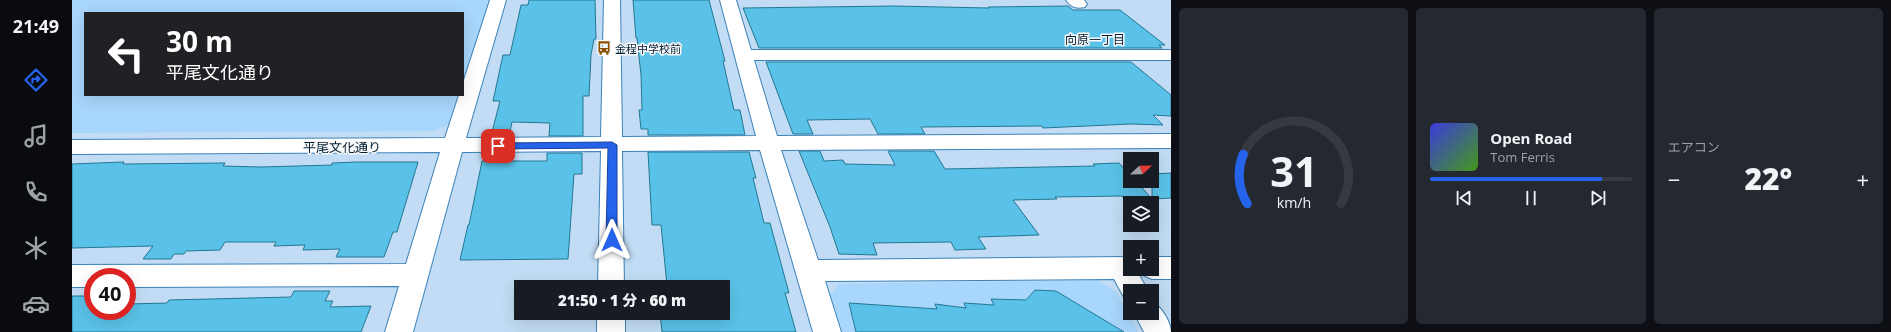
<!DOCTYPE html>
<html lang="ja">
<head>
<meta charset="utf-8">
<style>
  body { margin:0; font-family:"Open Sans","Noto Sans JP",sans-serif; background:#242831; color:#f1f3f6; height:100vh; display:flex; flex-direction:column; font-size:15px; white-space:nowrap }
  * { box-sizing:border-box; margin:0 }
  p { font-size:13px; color:#9ea1a6 }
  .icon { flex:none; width:22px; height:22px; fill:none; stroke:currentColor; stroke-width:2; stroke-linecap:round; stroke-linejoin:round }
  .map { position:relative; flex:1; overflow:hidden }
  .drawer { display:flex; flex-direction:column; gap:8px; padding:8px; background:#0d0f14; width:720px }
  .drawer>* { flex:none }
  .top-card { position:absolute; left:12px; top:12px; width:380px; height:84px; border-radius:0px; box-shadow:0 4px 16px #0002; background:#202124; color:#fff; overflow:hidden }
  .needle { width:26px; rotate:68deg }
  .controls { position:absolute; left:1051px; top:152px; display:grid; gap:8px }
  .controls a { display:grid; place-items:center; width:36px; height:36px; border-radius:0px; background:#171b24; box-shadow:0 4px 16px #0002; font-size:20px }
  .speed { position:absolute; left:12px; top:268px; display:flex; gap:8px; font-size:20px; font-weight:700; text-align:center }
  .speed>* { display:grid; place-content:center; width:52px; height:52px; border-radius:50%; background:#171b24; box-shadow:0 4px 16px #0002; line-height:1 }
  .speed .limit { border:6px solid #d22; background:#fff; color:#111 }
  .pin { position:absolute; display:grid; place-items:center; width:34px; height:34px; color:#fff; margin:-17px; border-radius:8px; box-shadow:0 2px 6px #0006 }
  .me { position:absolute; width:44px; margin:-22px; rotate:0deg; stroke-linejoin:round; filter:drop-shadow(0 0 3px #0008) }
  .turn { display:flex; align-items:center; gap:14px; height:84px; padding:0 16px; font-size:18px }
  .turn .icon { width:52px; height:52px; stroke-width:2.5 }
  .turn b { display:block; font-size:28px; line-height:34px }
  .big { font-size:30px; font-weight:800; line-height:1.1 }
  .drawer .widget { flex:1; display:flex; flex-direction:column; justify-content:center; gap:6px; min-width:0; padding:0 14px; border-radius:6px; background:#242831 }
  .drawer .dial { align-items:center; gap:0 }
  .dial svg { height:104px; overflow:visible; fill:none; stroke:#363941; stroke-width:7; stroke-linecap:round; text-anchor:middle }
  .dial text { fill:#f1f3f6; stroke:none }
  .song { display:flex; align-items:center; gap:12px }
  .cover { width:48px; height:48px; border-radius:6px; background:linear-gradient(135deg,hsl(240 70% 55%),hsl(100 70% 35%)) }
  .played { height:4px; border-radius:2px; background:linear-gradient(90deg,#2563eb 85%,#363941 85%) }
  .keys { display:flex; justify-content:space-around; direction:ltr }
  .heat { display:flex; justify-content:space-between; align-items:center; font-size:22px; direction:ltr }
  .drawer .tiles { flex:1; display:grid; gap:8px; grid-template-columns:repeat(3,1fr) }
  .trip { position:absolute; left:442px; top:280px; width:216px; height:40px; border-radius:0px; background:#171b24; box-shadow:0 4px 16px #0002; font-weight:800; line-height:40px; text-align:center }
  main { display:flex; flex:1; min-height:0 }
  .menu { display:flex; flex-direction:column; width:72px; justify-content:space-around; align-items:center; background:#090b0e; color:#9ea1a6 }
  .menu .icon { width:28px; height:28px }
  .menu .active { color:#2563eb }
  .menu b { font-size:18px; color:#f1f3f6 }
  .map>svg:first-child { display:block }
  .built { fill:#a9d6fc }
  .building { fill:#5ac2e8; stroke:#247792 }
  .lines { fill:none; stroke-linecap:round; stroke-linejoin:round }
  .minor-casing { stroke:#3c82b8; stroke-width:2 }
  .minor { fill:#fff; fill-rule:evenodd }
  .route { fill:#2563eb; stroke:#184099 }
  .labels { text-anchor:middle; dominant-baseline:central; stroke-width:3; stroke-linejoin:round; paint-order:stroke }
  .far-poi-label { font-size:11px; fill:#022036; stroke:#f9f9f9; text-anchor:start }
  .far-neighbourhood-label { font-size:12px; fill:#022036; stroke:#f9f9f9 }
  .street-label { font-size:13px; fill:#022036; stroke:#f9f9f9 }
</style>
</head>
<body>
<main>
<nav class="menu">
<b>21:49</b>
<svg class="icon active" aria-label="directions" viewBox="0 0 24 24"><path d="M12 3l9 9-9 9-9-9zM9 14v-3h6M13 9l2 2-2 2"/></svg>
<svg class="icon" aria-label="music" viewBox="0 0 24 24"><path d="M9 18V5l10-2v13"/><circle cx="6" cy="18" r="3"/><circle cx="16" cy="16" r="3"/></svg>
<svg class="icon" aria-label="phone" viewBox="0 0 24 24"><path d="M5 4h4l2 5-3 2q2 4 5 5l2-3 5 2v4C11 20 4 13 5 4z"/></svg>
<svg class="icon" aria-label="climate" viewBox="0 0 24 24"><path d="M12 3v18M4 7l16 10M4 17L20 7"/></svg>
<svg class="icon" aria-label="car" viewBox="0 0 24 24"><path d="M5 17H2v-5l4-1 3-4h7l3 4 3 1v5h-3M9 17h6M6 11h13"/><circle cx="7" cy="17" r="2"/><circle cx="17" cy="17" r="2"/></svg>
</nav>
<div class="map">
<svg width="1099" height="332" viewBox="0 0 1099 332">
  <rect width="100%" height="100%" fill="#c1dcf4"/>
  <!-- built -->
  <path class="built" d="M0 0H418L391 85V13H13V95H388L378 124 362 131 0 133Z
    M1026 280 1044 292 1066 332H770L758 295 767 284Z"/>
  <!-- building -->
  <path class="building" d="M457 0H523L524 39H522L519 55 517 96H511V136H477L478 123 440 122 437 136H419L428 101H421L431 55H438L449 5H456Z
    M561 0H637L653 61H651L662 110H668L673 135H576V129H569L567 110H570L569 75 565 38H564Z
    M822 6 917 8 916 7 996 6 1001 10H1048L1093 45H1087L1090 48H687L671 8Z
    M694 62H1059L1099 95V116L1081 115 1091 125 1059 124 971 128 970 126 849 127 853 134H806L798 119 735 120 741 134H721Z
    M727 151H748L752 161 771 160 773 164 823 165 816 151H862L873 169 1023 166 1021 164 1047 163 1058 175V181H1064L1080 199H1052L1050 196 983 197 985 199 941 200 967 235 906 237 914 249 883 250 879 242 801 243 805 255 767 254 758 227Z
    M576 152H677L684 178H681L692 223H698L717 293H713L724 332H590L588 313H651V287H585V285H595L589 225H580Z
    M414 153H434L432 161H475V153H510V174H502L496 259 388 260 396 225H397L410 161H412Z
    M52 162 51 164 153 163 151 166 189 167 260 165V163L285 162H346L325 232H321L312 257H264L268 249 231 250 233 245 202 246 204 242H153L148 250 114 251 112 254H102L99 259H71L81 246 0 248V164Z
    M1099 173V198L1080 199V174Z
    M963 290 984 291 1052 332H784L777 303 865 309 863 304 894 308 892 303 922 305 919 299 954 300Z
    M222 291H258L253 301H261L258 307 299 306 289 332H0V296H21V311H55V304L95 303 97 300 219 297Z"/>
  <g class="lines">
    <defs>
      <path id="minor" d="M418 0H434L394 138 529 137 532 0H548L550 137 684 136 648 0H664L679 50H1099V60H682L705 136 1099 134V148L709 150 746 260 1058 257V269H1080V257H1099V279H1080L1071 275 1069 272 1067 275 1076 291H1058V301L1053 299 1042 279 753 281 769 332H741L688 150 550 151 552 287H526L529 151 390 152 341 332H313L327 286 55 287V277H21V287H0V265L334 264 368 152 0 154V140L373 138 387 95H391V83Z
        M994 0H1012L1015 4 1013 7C1004 9 999 7 994 0Z
        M1080 302C1089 306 1099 322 1099 332H1072L1062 313H1080Z
        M525 313H553V332H525Z"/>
    </defs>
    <!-- minor casing -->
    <use href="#minor" class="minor-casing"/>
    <!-- minor -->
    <use href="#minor" class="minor"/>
  </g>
  <!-- route -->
  <path class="route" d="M540 142 545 145V240L540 244 534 240 536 148 426 149 422 146 426 143Z"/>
  <!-- icons -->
  <defs>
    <symbol id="bus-bare" viewBox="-9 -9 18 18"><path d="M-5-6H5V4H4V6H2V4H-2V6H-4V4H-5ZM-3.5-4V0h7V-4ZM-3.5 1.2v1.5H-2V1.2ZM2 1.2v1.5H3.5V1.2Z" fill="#895003" stroke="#f9f9f9" stroke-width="2.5" paint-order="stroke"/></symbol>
  </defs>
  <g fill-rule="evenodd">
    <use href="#bus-bare" x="522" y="38" width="20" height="20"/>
  </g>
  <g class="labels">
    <!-- far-poi labels -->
    <g class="far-poi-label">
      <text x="543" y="48">金程中学校前</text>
    </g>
    <!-- far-neighbourhood labels -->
    <g class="far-neighbourhood-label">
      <text x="1023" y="39">向原一丁目</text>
    </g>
    <!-- street labels -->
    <g class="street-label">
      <text x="270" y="147">平尾文化通り</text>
    </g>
  </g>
</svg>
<div class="controls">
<a><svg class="needle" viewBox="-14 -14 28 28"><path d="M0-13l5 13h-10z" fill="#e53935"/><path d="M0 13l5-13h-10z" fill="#9ea1a6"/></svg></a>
<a><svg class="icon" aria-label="layers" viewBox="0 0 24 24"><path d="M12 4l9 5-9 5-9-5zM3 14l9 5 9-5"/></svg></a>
<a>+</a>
<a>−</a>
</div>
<div class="speed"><div class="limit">40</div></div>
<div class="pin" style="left:426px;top:146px;background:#d93025"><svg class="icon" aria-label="arrive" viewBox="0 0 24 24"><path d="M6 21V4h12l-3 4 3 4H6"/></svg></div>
<svg class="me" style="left:540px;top:240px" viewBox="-20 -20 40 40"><path d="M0-17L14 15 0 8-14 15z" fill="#2563eb" stroke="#fff" stroke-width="4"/></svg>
<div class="trip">21:50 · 1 分 · 60 m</div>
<div class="top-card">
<div class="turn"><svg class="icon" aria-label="left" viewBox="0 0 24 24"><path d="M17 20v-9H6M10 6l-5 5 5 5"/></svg><div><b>30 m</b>平尾文化通り</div></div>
</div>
</div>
<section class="drawer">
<div class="tiles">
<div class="widget dial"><svg viewBox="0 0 100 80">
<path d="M14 69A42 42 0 1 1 86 69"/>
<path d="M14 69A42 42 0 0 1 11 31" stroke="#2563eb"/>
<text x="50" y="56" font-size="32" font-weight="700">31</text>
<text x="50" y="72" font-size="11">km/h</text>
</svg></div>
<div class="widget">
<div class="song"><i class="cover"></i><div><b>Open Road</b><p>Tom Ferris</p></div></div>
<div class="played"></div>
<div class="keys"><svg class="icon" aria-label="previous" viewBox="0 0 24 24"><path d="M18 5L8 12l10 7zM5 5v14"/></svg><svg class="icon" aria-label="pause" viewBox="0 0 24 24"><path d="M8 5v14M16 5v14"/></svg><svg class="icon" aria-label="next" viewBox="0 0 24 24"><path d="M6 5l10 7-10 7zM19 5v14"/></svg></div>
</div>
<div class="widget"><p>エアコン</p>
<div class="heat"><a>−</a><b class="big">22°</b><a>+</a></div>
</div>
</div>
</section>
</main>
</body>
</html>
